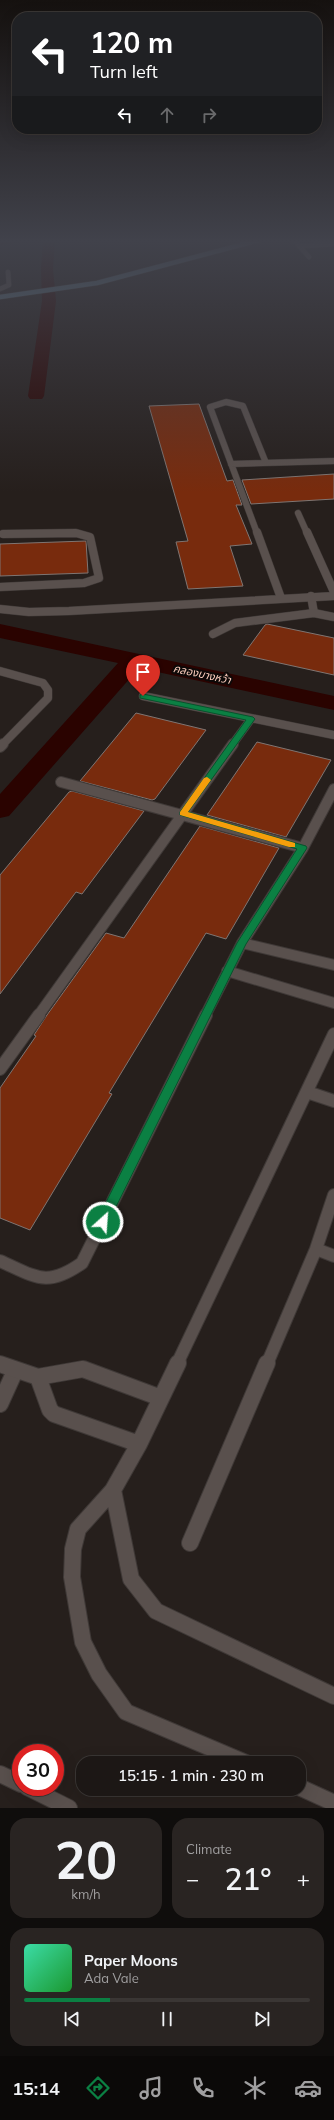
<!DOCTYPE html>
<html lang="en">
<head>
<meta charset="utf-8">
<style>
  body { margin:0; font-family:Mulish,"Noto Sans Thai",sans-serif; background:#292422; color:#f1f3f6; height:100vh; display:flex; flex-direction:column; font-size:15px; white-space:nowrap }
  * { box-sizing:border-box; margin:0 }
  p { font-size:13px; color:#a09fa0 }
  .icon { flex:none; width:22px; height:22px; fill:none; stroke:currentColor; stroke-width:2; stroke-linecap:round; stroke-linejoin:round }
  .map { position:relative; height:1808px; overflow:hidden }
  .sheet { display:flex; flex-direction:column; gap:10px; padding:10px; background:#0f0d0c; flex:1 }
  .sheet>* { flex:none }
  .top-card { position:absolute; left:12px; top:12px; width:310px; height:122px; border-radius:16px; box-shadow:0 4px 16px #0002,0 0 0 1px #3a3634; background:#202124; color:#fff; overflow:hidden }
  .speed { position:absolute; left:12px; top:1744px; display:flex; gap:8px; font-size:20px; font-weight:700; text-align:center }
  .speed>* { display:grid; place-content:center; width:52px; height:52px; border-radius:50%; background:#1c1715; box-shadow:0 4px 16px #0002,0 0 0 1px #3a3634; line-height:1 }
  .speed .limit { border:6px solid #d22; background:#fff; color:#111 }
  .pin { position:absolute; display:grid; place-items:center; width:34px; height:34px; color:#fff; margin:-41px -17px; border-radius:50% 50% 50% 0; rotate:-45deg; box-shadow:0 0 4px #0007 }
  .pin .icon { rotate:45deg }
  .me { position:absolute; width:44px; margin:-22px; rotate:26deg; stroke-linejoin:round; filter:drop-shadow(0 0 3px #0008) }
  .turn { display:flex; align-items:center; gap:14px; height:84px; padding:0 12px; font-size:18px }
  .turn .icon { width:52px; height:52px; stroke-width:2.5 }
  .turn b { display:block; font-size:28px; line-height:34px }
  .lanes { display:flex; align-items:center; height:38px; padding:0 12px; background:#0003; justify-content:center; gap:20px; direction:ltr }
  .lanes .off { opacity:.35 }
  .big { font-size:30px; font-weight:600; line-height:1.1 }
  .sheet .card { flex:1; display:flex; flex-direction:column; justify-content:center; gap:6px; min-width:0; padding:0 14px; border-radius:16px; background:#292422 }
  .sheet .dial { align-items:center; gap:0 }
  .dial b { font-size:52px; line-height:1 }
  .song { display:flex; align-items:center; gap:12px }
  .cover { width:48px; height:48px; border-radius:6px; background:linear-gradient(135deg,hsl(160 70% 55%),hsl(130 70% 35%)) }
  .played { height:4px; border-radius:2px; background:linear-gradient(90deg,#0b8043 30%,#3a3634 30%) }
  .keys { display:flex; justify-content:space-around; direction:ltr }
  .heat { display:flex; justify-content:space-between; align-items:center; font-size:22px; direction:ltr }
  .sheet .tiles { flex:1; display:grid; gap:10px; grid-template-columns:1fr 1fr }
  .card:last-child { grid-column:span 2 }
  .trip { position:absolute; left:76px; top:1756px; width:230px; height:40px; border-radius:16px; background:#1c1715; box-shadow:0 4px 16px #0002,0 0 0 1px #3a3634; font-weight:600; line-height:40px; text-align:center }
  .menu { display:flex; height:64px; justify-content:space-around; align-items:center; background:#0b0908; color:#a09fa0 }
  .menu .icon { width:28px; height:28px }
  .menu .selected { color:#0b8043 }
  .menu b { font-size:18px; color:#f1f3f6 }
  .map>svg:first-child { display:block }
  .water { fill:#2a0300 }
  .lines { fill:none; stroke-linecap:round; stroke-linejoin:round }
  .canal { fill:#2a0300; fill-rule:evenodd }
  .building { fill:#782b0d; stroke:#7f7572 }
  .service-far2-casing { stroke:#3f3937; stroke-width:5.5 }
  .service-far1-casing { stroke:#3f3937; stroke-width:9 }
  .service-casing { stroke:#3f3937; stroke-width:18 }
  .minor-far5-casing { stroke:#3f3937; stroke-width:5.5 }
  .minor-far4-casing { stroke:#3f3937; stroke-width:7 }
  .minor-far3-casing { stroke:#3f3937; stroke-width:9 }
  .minor-far2-casing { stroke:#3f3937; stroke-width:12 }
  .minor-far1-casing { stroke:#3f3937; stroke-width:14 }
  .minor-casing { stroke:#3f3937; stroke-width:18 }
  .secondary-casing { stroke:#3f3937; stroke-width:5.5 }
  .service-far2 { stroke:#59504d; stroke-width:4.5 }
  .service-far1 { stroke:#59504d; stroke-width:8 }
  .service { stroke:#59504d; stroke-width:16 }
  .minor-far5 { stroke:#59504d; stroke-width:4.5 }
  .minor-far4 { stroke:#59504d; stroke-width:6 }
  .minor-far3 { stroke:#59504d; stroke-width:8 }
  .minor-far2 { stroke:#59504d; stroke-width:10 }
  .minor-far1 { stroke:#59504d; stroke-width:12 }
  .minor { stroke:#59504d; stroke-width:16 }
  .secondary { stroke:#5a7382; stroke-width:4.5 }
  .route { fill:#0b8043; stroke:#07532c }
  .slow { fill:#f59e0b }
  .labels { text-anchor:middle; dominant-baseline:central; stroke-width:4; stroke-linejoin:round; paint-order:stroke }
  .far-water-label { font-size:11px; font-style:italic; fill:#fbccbc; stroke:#0d0908 }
</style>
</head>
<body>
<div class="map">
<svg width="334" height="1808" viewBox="0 0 334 1808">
  <rect width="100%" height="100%" fill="#261f1c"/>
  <!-- water -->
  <path class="water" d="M0 239H46L0 245Z"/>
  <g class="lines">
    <!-- canal -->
    <path class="canal" d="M43 239H55L53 269 56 301 44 396 42 399H30L28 396 42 301 41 269Z
      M0 624 334 696V710L139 668 9 816 0 818V794L118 663 0 638Z"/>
  </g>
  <!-- building -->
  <path class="building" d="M199 404 227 481 233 480 242 505H236L252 544 230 546 243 586 188 589 176 542 188 541 149 406Z
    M334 474V499L251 504 242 480Z
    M86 541 88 573 0 576V544Z
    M267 624 334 638V675L243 655 265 625Z
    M136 713 206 730 155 799 152 800 80 781Z
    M257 742 331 760 286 837 207 815Z
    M72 791 144 811 82 894 76 892 0 994V875L69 792Z
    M200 826 279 848 226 939 206 933 109 1093 112 1094 30 1230 0 1218V1088L36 1036 34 1035 47 1015 106 933 124 938Z"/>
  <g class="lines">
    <defs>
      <path id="service-far2" d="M300 246 334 244
        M0 289 9 285 8 272"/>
      <path id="service-far1" d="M311 596 314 613"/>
      <path id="service" d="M0 1404 15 1371"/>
      <path id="minor-far5" d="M293 239 309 257"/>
      <path id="minor-far4" d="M231 464 334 461
        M298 513 307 533
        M45 533H77
        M257 533 210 407 226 402 243 406 266 463"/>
      <path id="minor-far3" d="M257 532 281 598
        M307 532 334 592
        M0 587 84 583 99 578 90 537 76 533 3 534
        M0 609 29 612 69 611 334 596
        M213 634 235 623 314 613 334 617
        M0 671 43 683 48 690V698L2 745
        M143 696 334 735
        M232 745 251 719"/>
      <path id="minor-far2" d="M0 747 3 744
        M61 782 303 848
        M242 943 334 965
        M227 971 334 1003
        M38 1016 233 744
        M205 1016 242 943 303 848 334 789"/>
      <path id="minor-far1" d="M0 1069 39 1015
        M307 1092 334 1101
        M316 1249 334 1256
        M0 1261C36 1277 47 1288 82 1263L206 1015
        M177 1364 334 1034
        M267 1364 316 1249 334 1195"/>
      <path id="minor" d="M178 1363 139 1444 113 1490 78 1529 73 1549 72 1577 83 1642 99 1674 126 1712 246 1763
        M0 1364 38 1377 83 1369 161 1398
        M38 1377 50 1410 54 1414 139 1444
        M113 1490 131 1579 156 1611 334 1696
        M190 1543 267 1363
        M0 1774 21 1784
        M27 1787 69 1808
        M299 1787 334 1803"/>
      <path id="secondary" d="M0 297 97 283 263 239"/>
    </defs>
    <!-- service-far2 casing -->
    <use href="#service-far2" class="service-far2-casing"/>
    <!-- service-far1 casing -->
    <use href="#service-far1" class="service-far1-casing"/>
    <!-- service casing -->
    <use href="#service" class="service-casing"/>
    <!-- minor-far5 casing -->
    <use href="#minor-far5" class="minor-far5-casing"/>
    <!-- minor-far4 casing -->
    <use href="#minor-far4" class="minor-far4-casing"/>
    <!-- minor-far3 casing -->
    <use href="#minor-far3" class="minor-far3-casing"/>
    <!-- minor-far2 casing -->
    <use href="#minor-far2" class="minor-far2-casing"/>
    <!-- minor-far1 casing -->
    <use href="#minor-far1" class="minor-far1-casing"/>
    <!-- minor casing -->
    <use href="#minor" class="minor-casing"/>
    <!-- secondary casing -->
    <use href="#secondary" class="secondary-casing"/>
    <!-- service-far2 -->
    <use href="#service-far2" class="service-far2"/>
    <!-- service-far1 -->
    <use href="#service-far1" class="service-far1"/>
    <!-- service -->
    <use href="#service" class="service"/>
    <!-- minor-far5 -->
    <use href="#minor-far5" class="minor-far5"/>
    <!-- minor-far4 -->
    <use href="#minor-far4" class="minor-far4"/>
    <!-- minor-far3 -->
    <use href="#minor-far3" class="minor-far3"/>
    <!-- minor-far2 -->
    <use href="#minor-far2" class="minor-far2"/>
    <!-- minor-far1 -->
    <use href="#minor-far1" class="minor-far1"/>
    <!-- minor -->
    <use href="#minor" class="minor"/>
    <!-- secondary -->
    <use href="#secondary" class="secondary"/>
  </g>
  <!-- sky -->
  <linearGradient id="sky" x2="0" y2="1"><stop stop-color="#15110f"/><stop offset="0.49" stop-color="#41424b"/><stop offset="1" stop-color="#41424b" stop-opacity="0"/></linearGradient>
  <rect width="334" height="492" fill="url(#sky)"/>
  <!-- route -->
  <path class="route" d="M143 694 253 717 255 719 188 812 306 846 307 848 246 944 107 1225 103 1227 98 1225 97 1222 98 1218 237 943 297 849 180 815V812L246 720 140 698V695Z"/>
  <!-- slow -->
  <path class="slow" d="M207 777 211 780 188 812 295 843V847H289L180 815V812L204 778Z"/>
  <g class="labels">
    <!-- far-water labels -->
    <g class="far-water-label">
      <text transform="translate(202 674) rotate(12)">คลองบางหว้า</text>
    </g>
  </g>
</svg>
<div class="speed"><div class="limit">30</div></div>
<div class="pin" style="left:143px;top:696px;background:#d93025"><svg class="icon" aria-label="arrive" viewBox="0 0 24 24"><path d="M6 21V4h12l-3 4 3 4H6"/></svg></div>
<svg class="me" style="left:103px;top:1222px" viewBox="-20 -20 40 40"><circle r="17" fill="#0b8043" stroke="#fff" stroke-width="3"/><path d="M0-11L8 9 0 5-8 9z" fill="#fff"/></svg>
<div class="trip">15:15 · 1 min · 230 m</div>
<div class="top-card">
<div class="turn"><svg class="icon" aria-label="left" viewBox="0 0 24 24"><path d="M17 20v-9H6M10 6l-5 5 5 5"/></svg><div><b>120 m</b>Turn left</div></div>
<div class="lanes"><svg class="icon" aria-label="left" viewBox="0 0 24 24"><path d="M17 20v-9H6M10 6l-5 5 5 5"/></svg><svg class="icon off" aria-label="ahead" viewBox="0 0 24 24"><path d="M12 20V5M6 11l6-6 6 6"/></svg><svg class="icon off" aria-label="right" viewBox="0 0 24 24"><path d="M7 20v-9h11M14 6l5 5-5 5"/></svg></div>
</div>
</div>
<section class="sheet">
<div class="tiles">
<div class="card dial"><b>20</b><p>km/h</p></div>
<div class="card"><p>Climate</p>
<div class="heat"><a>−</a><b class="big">21°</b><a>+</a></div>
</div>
<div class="card">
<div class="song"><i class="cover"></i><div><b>Paper Moons</b><p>Ada Vale</p></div></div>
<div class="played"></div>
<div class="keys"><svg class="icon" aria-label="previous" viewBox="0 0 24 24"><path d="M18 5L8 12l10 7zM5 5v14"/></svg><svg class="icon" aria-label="pause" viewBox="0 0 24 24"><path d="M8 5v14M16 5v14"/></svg><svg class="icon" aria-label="next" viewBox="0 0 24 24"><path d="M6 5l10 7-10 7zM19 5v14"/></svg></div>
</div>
</div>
</section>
<nav class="menu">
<b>15:14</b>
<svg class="icon selected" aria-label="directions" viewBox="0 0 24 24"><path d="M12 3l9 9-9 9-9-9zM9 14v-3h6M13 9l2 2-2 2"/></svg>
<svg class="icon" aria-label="music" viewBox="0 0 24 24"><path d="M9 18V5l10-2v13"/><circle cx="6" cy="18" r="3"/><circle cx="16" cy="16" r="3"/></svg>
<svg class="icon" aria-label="phone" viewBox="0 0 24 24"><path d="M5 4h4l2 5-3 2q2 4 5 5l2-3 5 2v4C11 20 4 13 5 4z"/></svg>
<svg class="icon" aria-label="climate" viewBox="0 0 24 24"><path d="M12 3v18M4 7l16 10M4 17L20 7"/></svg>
<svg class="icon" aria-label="car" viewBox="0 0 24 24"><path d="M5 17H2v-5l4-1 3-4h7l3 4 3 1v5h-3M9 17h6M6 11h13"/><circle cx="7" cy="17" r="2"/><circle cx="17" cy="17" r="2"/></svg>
</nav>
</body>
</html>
